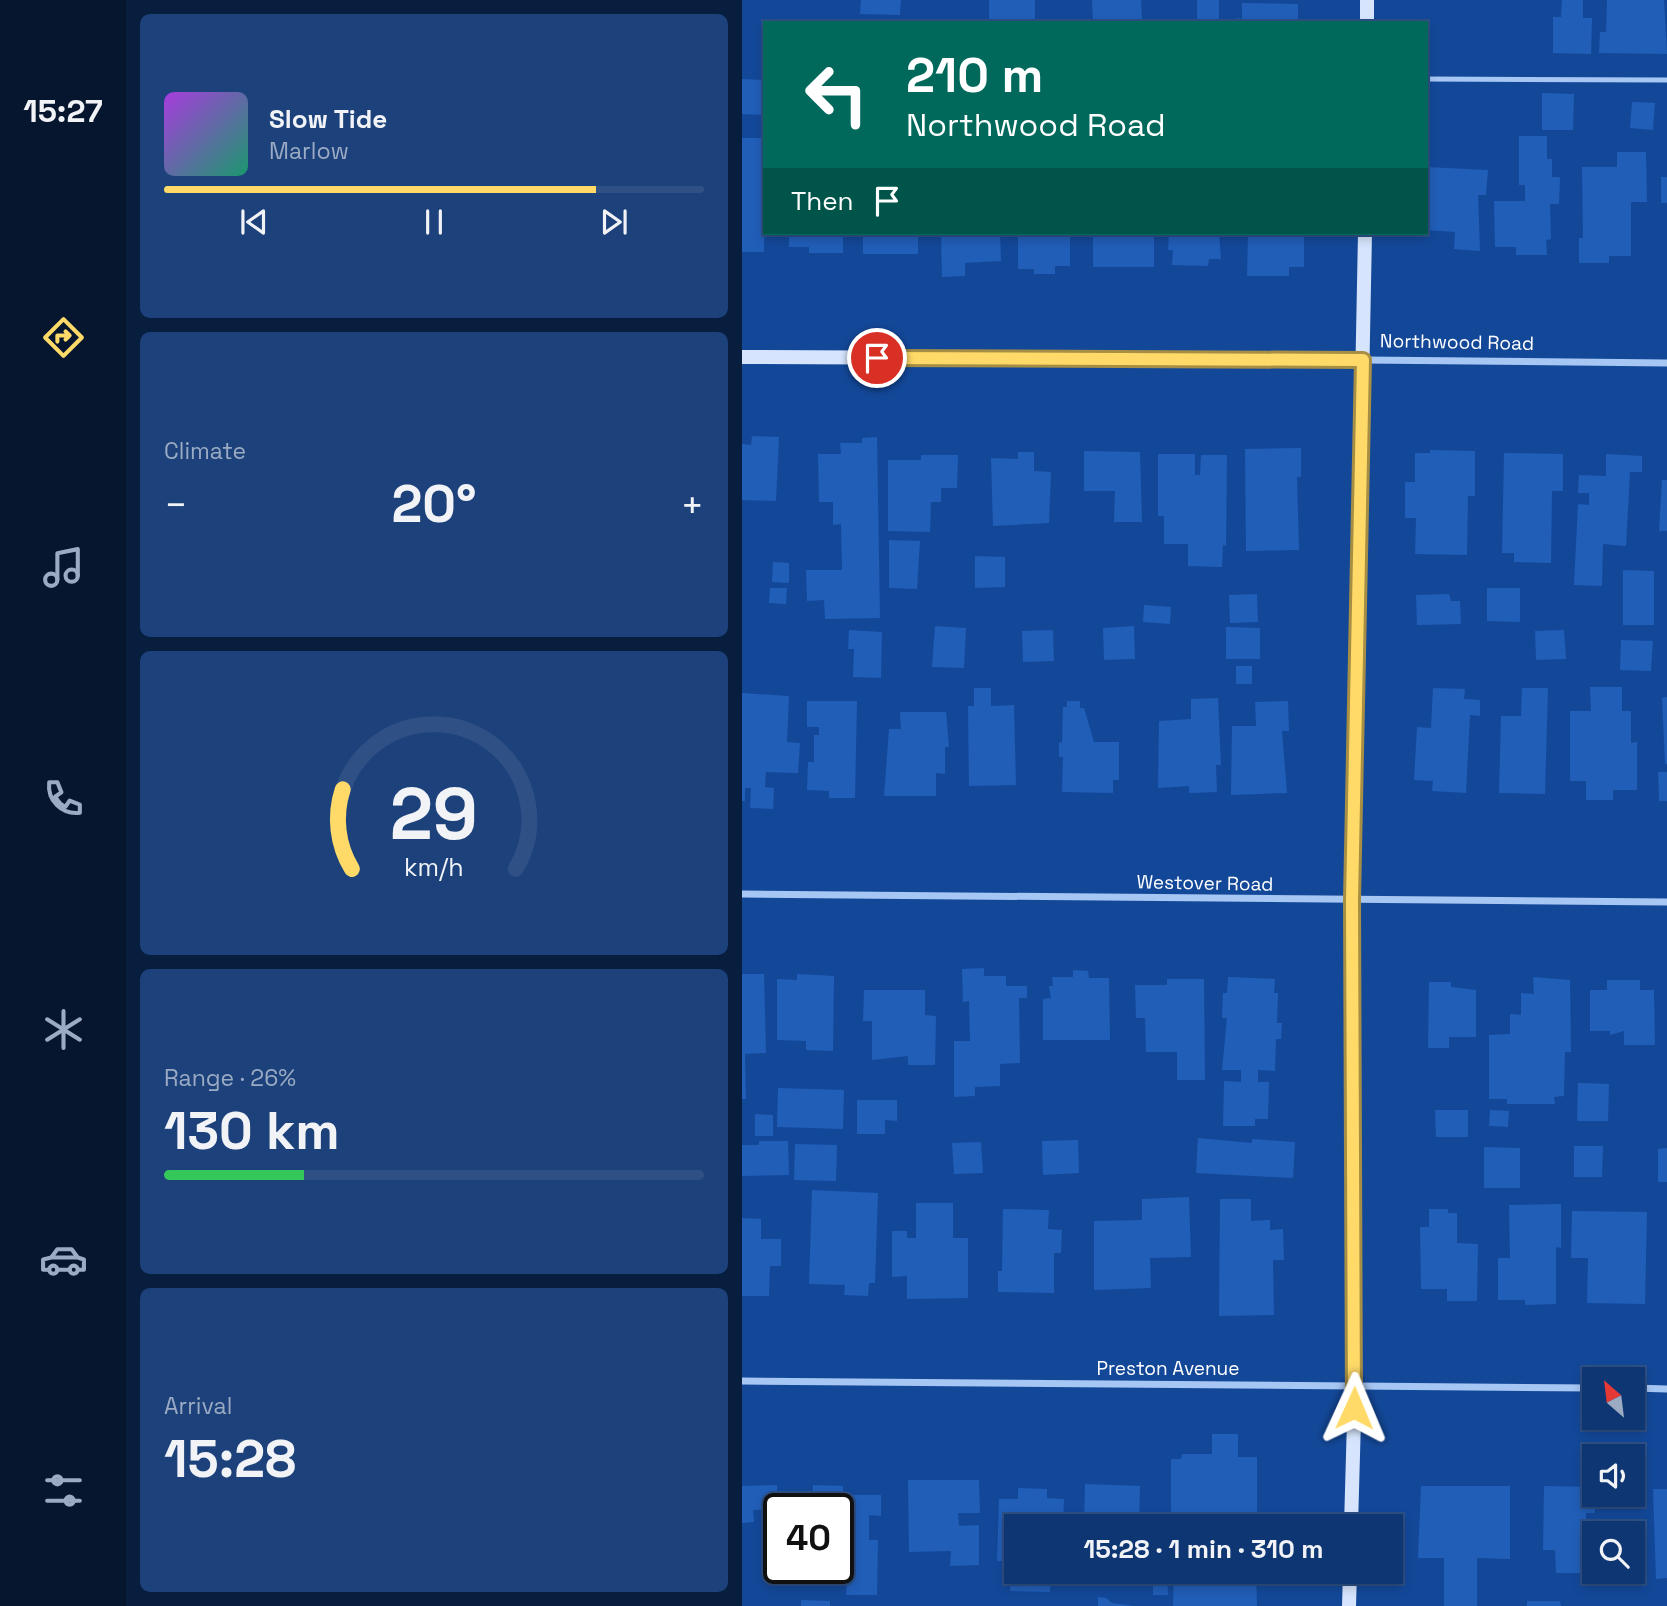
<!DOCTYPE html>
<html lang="en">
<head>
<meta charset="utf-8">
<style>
  body { margin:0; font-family:"Space Grotesk",sans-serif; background:#1c417b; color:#f1f3f6; height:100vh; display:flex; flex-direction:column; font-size:26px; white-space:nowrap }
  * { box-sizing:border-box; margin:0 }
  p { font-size:23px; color:#9babc4 }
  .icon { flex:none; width:38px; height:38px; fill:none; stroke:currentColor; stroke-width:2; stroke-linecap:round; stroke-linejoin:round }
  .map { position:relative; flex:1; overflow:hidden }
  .panel { display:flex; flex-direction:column; gap:14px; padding:14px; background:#081e3f; width:616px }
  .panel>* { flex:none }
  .hud { position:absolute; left:21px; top:21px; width:665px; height:214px; border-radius:0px; box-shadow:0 4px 10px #0003,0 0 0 2px #2e5085; background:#00695c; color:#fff; overflow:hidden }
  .needle { width:46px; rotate:332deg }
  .tools { position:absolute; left:840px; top:1367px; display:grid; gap:14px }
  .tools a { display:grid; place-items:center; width:63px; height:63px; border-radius:0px; background:#0e3673; box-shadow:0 4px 10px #0003,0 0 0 2px #2e5085; font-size:35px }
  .speed { position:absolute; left:21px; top:1493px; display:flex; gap:14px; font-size:35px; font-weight:700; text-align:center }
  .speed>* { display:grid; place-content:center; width:91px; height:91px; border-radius:50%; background:#0e3673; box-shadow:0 4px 10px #0003,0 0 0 2px #2e5085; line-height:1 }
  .speed .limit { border:4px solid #111; border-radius:10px; background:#fff; color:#111 }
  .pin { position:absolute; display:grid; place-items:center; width:60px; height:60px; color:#fff; margin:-30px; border:4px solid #fff; border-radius:50%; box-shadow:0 2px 7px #0007 }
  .me { position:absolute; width:77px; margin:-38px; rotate:1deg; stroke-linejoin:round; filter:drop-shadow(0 0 5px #0008) }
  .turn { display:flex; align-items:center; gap:24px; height:147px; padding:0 28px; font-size:32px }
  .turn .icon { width:91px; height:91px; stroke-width:2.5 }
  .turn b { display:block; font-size:49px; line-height:60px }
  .then { display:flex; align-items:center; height:66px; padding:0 28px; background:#0003; gap:14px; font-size:26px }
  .big { font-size:52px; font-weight:600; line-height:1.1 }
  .panel .card { flex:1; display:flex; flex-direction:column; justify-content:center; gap:10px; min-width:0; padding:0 24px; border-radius:10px; background:#1c417b }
  .panel .dial { align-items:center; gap:0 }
  .dial svg { height:182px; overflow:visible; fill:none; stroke:#2e5085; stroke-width:7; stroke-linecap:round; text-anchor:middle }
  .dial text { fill:#f1f3f6; stroke:none }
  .song { display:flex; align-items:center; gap:21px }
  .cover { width:84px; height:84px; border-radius:10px; background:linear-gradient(135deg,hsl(280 70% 55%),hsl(160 70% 35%)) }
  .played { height:7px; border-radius:4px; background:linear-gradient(90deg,#ffda68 80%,#2e5085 80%) }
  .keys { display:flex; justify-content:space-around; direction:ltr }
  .heat { display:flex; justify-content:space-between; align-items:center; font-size:38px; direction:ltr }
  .charge { height:10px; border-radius:5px; background:linear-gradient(90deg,#34c759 26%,#2e5085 0) }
  .trip { position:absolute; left:262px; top:1514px; width:399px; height:70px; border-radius:0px; background:#0e3673; box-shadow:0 4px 10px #0003,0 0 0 2px #2e5085; font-weight:600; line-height:70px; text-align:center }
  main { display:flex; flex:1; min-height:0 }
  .menu { display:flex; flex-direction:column; width:126px; justify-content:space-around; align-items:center; background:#06162e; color:#9babc4 }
  .menu .icon { width:49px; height:49px }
  .menu .active { color:#ffda68 }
  .menu b { font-size:32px; color:#f1f3f6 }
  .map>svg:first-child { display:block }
  .building { fill:#215eb8 }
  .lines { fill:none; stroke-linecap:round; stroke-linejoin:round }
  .lane { stroke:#a6c6f3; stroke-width:5 }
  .street { stroke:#a6c6f3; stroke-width:7 }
  .secondary { stroke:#d6e5fd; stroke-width:14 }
  .route-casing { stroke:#a68e44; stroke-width:18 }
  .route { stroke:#ffda68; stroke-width:12 }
  .labels { text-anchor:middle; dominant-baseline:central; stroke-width:7; stroke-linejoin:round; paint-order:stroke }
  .street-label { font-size:19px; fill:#fff; stroke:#134899 }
</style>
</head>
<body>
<main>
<nav class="menu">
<b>15:27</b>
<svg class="icon active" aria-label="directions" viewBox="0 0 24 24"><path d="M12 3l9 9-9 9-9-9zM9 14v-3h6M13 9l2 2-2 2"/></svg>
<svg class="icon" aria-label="music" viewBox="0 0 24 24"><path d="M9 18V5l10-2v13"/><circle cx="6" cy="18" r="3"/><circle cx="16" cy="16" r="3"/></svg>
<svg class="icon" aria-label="phone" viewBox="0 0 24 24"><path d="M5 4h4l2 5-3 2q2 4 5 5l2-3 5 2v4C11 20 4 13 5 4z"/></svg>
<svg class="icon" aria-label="climate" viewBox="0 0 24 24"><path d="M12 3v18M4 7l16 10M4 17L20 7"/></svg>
<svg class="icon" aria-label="car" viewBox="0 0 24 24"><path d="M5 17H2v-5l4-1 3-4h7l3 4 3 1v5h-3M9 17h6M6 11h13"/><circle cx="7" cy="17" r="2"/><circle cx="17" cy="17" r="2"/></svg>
<svg class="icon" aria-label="filters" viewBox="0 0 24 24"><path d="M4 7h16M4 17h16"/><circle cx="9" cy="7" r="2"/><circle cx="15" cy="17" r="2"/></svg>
</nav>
<section class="panel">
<div class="card">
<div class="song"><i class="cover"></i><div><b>Slow Tide</b><p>Marlow</p></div></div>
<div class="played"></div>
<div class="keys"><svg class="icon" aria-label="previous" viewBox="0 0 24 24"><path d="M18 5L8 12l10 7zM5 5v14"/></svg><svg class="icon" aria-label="pause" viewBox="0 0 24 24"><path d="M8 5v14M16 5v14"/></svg><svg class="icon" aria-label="next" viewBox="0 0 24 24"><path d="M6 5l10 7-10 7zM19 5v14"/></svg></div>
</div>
<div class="card"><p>Climate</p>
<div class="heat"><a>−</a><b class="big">20°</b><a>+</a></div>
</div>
<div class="card dial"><svg viewBox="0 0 100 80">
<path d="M14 69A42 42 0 1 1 86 69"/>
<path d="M14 69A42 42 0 0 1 10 34" stroke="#ffda68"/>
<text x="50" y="56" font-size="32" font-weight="700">29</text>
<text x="50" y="72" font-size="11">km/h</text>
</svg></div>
<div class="card"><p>Range · 26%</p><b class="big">130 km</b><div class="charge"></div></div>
<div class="card"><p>Arrival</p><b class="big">15:28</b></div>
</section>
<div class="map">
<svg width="925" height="1606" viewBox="0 0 925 1606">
  <rect width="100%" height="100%" fill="#134899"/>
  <!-- building -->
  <path class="building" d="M119 0H159L158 15 118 14Z
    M247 0H293V23H247Z
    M350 0H399L400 21 351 23Z
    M455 0H477V20H455Z
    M820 0H841V18H850L849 54 811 53V17H819Z
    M865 0H922L925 54 857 53 858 32H864Z
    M500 3 556 4V23H494L495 18 500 19Z
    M0 79 23 80V115L0 114Z
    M800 93 832 94 831 130H800Z
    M890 102 913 103 911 130 888 128Z
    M777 136H805V159H810V177H818L817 204H808L809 239 804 240 805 255H774V247H753L752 201H783V185H777Z
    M0 138H23L22 252H0Z
    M875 152H904L905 202H889V256H867V263H837V238H841L840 167H875Z
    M684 167 746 170 744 195H736L738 251 712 249 713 232 684 230Z
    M919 177H925V203H919Z
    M47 233H101V253H67V247H47Z
    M121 233H176V254H121Z
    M199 233H258L259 261 223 263V276L200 277Z
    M276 233H328V266H313V274H292V269H276Z
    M351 233H412V267H351Z
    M427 233H477L479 259H467L466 266 430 265 431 250H426Z
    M506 233H562V267H547V276H505Z
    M10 436 37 437 34 501 0 500V444L9 445Z
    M135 437 138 618 83 619 82 600 65 601 64 570H100L99 524 91 525V502H77L76 454H99L98 443H120V438Z
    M559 448V477H555L557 550 504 551 503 449Z
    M688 450 733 451V496H726L725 555 673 554 674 518H663V482H673V453H688Z
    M342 451 398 452 400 522H372L373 491H342Z
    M276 452H292V471L309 472 307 523 251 526 249 458 276 459Z
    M762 453 821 454V491H810L809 563 772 562V553H760Z
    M416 454H453V475H458L459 455H485L484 546 481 545 480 567 446 566V544H422V516H416Z
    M864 454 900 456V472H888L884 546 861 544 860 586 832 585 836 504 847 505V493H836L837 475 864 476Z
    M179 455H216L215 488H199V502H189L188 532 146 531V460H179Z
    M920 480H925V531H917Z
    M147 540 178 541 175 589 147 588Z
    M233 556 263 557V587L233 588Z
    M31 562 47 563V583L30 582Z
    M881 570 912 571V625H881Z
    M28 588H45L44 604 27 603Z
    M745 588H778V622L745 621Z
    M515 594 516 622 488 623 487 595Z
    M707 594 709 601H718L719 624 675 625 674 595Z
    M402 605 429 607 428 624 401 622Z
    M193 626 224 628 222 668 190 667Z
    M392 626 393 659 362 660 361 628Z
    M484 627 518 628V659H484Z
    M107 630 140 632 139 678 111 677 112 649H106Z
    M311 630 312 661 281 662 280 631Z
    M822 630 824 659 794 660 793 631Z
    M879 640 911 641 909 671 878 670Z
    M494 666H510V684H494Z
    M848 687H880V711H889V743L895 742V790H871V800H844V781H828V711H849Z
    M232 688H249V706L272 705 274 785 227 786 226 706H232Z
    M691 688 723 689 722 699 738 700V716L728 715 724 793 690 791 691 781 672 780 675 727 689 728Z
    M780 688H806L803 794 757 793 759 716H779Z
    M0 693 47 696 45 742 58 743 56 773 24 772 23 787 32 788 31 809 8 808 9 788H3V801H0Z
    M925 697V764H923L920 698Z
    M476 698 479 765H474L475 792 447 793V786L416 788 417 721 449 719V699Z
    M65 701H115L113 798H87V791L65 790 66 762H72V735H77V727H65Z
    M325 701H338V708H342L352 742H377V780H371V793L320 792 321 757H317V742L320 743 321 707H325Z
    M546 701 547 731H540L545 793 489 795 490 726H514L513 702Z
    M158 712H204L207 747H203V774L194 773V796H142L147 729H159Z
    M916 772H925V801H917Z
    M242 968V976H264V986H285V998H277L278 1063 258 1064V1086L233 1087V1096L212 1097V1041H228L227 1001 221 1002 220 969Z
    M331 970 346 971 347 978H367L368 1040H301V999L309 998 307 986H311L310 977H331Z
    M0 974H22L24 1053 3 1054 4 1099H0Z
    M55 974 92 976 91 1051 64 1050V1041L35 1040V979L55 980Z
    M486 977 533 979 532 993H536L535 1023H540L539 1039H534L533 1071 516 1070V1082H527L526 1119H513V1126H481L482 1081 499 1082V1070H480L485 1018H480L481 993H485Z
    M791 977 828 980 829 1052H823L822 1096 812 1097 813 1104H765V1099H747V1035L768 1034V1014L779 1015V993L792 994Z
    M425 979H462L463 1080H435V1052H404L403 1018H394L393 985H425Z
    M865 980H898V990H912L913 1045H882V1031L868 1035V1031H848V990H865Z
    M687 982H709V987L734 990V1037H707V1048H686Z
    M122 990H183V1015L194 1016 193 1065H166V1056L130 1060V1021H121Z
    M836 1083 867 1084 866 1121H835Z
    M36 1088 102 1090 101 1129 35 1127Z
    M115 1100H155V1121L143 1120V1134H115Z
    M693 1110H726V1137H694Z
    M748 1110 767 1111 766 1127 747 1126Z
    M13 1114 31 1115V1136H13Z
    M456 1138 510 1143V1139L553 1142 551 1178 454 1173Z
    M336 1140 337 1173 301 1175 300 1141Z
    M17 1141H46L47 1175 0 1176V1145H17Z
    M239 1142 241 1173 212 1174 210 1143Z
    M53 1144 95 1145 94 1181 52 1180Z
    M832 1146H861L860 1177H832Z
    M742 1147 778 1148V1188H742Z
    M925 1148V1182H916V1149Z
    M70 1190 136 1193 133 1283H127L126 1296 102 1295 103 1285 67 1284Z
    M447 1197 449 1257 408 1258 409 1288 352 1290V1221L400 1220V1199Z
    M478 1199H509V1221L528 1220V1230L541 1229 542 1260H531L532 1315 477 1316Z
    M174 1203H211V1238H226V1298L165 1299V1276L150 1277V1231H165V1238H174Z
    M819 1204V1248L814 1247V1304L783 1305V1300H756V1258H768L767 1205Z
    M261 1209 307 1210 306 1229 320 1230 319 1253H312V1293L256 1292V1271H260Z
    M687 1209H706V1213H715V1243L736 1244 735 1301H705V1289H679L678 1227H687Z
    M830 1211 905 1212 903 1304 845 1303 846 1258H829Z
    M0 1218 19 1219V1239H39V1266H28L27 1296H0Z
    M470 1434H496V1457H515V1512L507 1513V1526H448V1512H429V1459H439L440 1454H470Z
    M166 1480H237L238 1513H216L217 1526 237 1525V1565L208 1566 209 1551 167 1552Z
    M343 1484 398 1486 397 1526H342Z
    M35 1485 36 1509 11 1510 12 1522 0 1523V1486Z
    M71 1485 101 1486V1495H139V1516L127 1515V1540H136L135 1595H104L105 1576H70V1568H96V1508H70Z
    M679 1486H768V1559L735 1558V1606H702V1558H676Z
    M802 1486 852 1487 853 1513H844V1533H852V1573H814L813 1550H801Z
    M276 1488 305 1489V1498L322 1499 321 1526H275V1572H309L308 1592 268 1591 269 1561H255L257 1499H276Z
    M911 1489H925V1578L914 1579Z
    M411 1572H425L426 1595H411Z
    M432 1573H514L515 1606H431Z
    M356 1597 364 1598 370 1603 392 1606H356Z
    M59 1600 88 1601V1606H59Z
    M785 1601H818L819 1606H785Z"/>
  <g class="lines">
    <!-- lane -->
    <path class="lane" d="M684 79 925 80"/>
    <!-- street -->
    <path class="street" d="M621 360 925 363
      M0 894 925 902
      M0 1381 852 1388
      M891 1388 925 1389"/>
    <!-- secondary -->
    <path class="secondary" d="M625 23V0
      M0 357 621 360
      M609 1526 613 1384 610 900 623 233
      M607 1606 608 1572"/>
  </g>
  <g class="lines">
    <defs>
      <path id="route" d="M135 358 621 360 610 900 612 1408"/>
    </defs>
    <!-- route casing -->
    <use href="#route" class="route-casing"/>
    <!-- route -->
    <use href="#route" class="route"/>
  </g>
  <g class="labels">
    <!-- street labels -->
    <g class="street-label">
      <text transform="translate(715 342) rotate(1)">Northwood Road</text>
      <text transform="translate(463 883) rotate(1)">Westover Road</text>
      <text x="426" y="1368">Preston Avenue</text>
    </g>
  </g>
</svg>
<div class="tools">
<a><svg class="needle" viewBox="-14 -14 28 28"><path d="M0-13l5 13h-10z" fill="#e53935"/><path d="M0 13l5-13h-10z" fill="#9babc4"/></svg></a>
<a><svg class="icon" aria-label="sound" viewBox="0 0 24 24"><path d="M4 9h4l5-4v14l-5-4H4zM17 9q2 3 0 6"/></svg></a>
<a><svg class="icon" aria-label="search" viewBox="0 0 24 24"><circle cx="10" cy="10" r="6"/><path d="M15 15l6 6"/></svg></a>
</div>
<div class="speed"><div class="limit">40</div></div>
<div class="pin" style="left:135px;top:358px;background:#d93025"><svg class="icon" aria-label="arrive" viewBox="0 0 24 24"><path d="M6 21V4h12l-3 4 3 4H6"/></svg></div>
<svg class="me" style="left:612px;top:1408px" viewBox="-20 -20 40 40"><path d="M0-17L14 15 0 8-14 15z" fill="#ffda68" stroke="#fff" stroke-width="4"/></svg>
<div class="trip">15:28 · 1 min · 310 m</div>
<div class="hud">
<div class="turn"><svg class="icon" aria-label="left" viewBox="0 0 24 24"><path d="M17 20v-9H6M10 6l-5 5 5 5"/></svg><div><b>210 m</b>Northwood Road</div></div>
<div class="then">Then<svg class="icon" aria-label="arrive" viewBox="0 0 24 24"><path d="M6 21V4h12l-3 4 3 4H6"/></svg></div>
</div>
</div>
</main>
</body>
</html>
